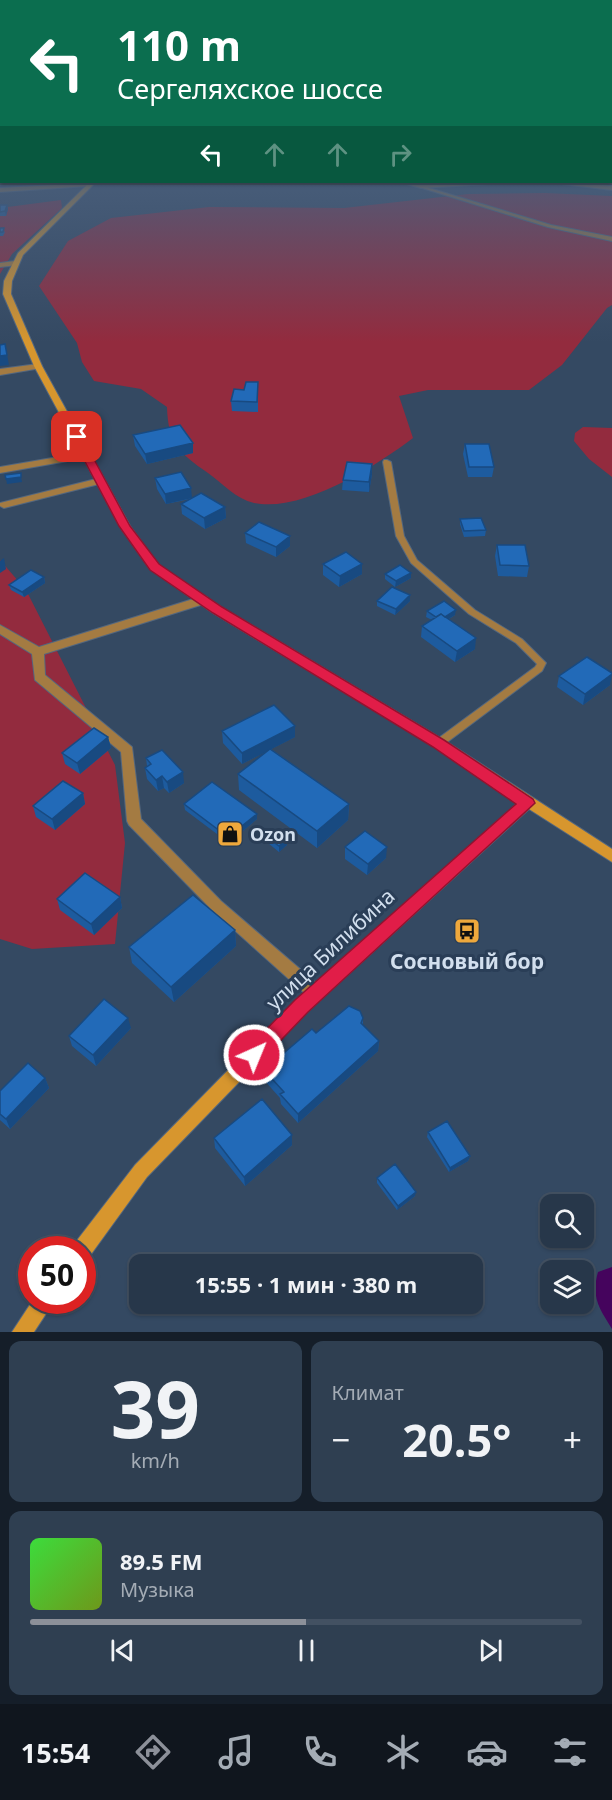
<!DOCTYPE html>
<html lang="ru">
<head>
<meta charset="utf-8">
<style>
  body { margin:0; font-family:"Noto Sans",sans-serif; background:#2f3f51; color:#f1f3f6; height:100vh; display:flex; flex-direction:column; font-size:22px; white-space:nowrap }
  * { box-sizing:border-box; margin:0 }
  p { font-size:20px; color:#a4acb5 }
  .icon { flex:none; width:33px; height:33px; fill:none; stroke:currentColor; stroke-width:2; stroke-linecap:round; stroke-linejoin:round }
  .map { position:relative; height:1332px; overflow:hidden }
  .details { display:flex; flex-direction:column; gap:9px; padding:9px; background:#151e29; flex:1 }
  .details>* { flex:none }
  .top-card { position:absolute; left:0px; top:0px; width:612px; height:183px; box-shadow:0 2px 4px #0004,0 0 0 2px #435162; background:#0b6e4f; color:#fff; overflow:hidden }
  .tools { position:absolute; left:540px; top:1194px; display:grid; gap:12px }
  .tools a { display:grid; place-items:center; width:54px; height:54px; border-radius:12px; background:#27374a; box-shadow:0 2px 4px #0004,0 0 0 2px #435162; font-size:30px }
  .speed { position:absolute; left:18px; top:1236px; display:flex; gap:12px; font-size:30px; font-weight:700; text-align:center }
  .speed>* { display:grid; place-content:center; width:78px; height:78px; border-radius:50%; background:#27374a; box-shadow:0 2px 4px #0004,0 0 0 2px #435162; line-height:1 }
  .speed .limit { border:9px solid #d22; background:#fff; color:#111 }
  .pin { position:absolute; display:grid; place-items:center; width:51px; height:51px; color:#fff; margin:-26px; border-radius:12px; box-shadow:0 3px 9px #0006 }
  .me { position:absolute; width:66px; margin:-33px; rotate:44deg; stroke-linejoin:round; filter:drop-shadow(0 0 4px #0008) }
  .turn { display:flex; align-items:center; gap:21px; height:126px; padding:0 18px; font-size:27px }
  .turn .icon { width:78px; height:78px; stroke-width:2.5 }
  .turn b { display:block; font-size:42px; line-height:51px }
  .lanes { display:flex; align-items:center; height:57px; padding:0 18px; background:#0003; justify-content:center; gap:30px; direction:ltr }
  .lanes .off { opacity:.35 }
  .big { font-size:45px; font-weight:700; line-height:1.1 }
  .details .widget { flex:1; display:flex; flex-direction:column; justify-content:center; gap:9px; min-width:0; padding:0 21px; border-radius:12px; background:#2f3f51 }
  .details .dial { align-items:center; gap:0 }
  .dial b { font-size:78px; line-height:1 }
  .song { display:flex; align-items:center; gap:18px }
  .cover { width:72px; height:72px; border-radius:9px; background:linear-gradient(135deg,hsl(120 70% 55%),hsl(80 70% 35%)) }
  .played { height:6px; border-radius:3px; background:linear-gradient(90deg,#8c9099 50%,#435162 50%) }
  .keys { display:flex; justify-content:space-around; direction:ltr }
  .heat { display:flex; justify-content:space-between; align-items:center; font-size:33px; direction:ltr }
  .details .tiles { flex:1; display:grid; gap:9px; grid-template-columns:1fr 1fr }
  .widget:last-child { grid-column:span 2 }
  .trip { position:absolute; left:129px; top:1254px; width:354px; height:60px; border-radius:12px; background:#27374a; box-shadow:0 2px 4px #0004,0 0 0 2px #435162; font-weight:700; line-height:60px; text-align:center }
  .tabs { display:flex; height:96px; justify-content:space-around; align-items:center; background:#10161e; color:#a4acb5 }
  .tabs .icon { width:42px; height:42px }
  .tabs .current { color:#8c9099 }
  .tabs b { font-size:27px; color:#f1f3f6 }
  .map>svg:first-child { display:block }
  .green { fill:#932b3e }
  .water { fill:#45045d }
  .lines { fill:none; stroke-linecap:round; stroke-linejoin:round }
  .service-casing { stroke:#54677e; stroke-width:2 }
  .minor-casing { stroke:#54677e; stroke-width:2 }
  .secondary-casing { stroke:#54677e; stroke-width:2 }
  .service { fill:#a47b42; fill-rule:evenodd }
  .minor { fill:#a47b42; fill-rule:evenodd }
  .secondary { fill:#d7962e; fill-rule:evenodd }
  .wall { fill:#1d5b9e }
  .shaded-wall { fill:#184a81 }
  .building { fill:#226ab8; stroke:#184a81; stroke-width:1.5 }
  .route { fill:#e11d48; stroke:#92132f; stroke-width:1.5 }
  .labels { text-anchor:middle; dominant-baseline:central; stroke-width:6; stroke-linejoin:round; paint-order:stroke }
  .poi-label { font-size:18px; font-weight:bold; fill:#d2dfee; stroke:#2a3e57; text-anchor:start }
  .near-street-label { font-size:21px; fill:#d2dfee; stroke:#2a3e57 }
  .near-poi-label { font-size:21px; font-weight:bold; fill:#d2dfee; stroke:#2a3e57 }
</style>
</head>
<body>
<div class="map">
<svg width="612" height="1332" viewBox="0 0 612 1332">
  <rect width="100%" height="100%" fill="#344962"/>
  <!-- green -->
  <path class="green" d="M545 193 612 196V305L607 308 562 365 529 390H428L399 396 413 438C376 466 302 513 254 503 236 499 222 483 208 473 179 453 168 443 167 407L141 389 94 381 82 362 77 343 39 286 68 241 111 218 209 207 344 208 468 194Z
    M61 200 62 208 12 254 0 274V208Z
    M583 427 612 428V477L589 459 574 441 575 433Z
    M0 560 26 590 115 765 125 843 115 944 32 949 0 939Z"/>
  <!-- water -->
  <path class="water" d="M612 1267V1329C599 1308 591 1297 598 1272Z"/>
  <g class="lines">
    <defs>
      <path id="service" d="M419 185 551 225 612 237V241L548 227 419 187Z
        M384 460H387L391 462 404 536 417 560 475 610 522 639 546 663 542 671 442 746H436L434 743 436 740 535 667 537 664 516 643 469 614 411 563 396 536 383 462Z"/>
      <path id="minor" d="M399 182 421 184 492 182 489 184 421 188Z
        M545 182H562L612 186V190Z
        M91 183 89 186 0 192V188Z
        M15 261H18V265L0 267V263Z
        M38 364 42 366 41 368 0 375V369Z
        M87 452 90 453V457L0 473V467Z
        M100 478 105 481 103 483 4 508 0 506V503Z
        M203 596 207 597 209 600 207 603 44 654 45 675 132 747 141 819 221 901 322 988 324 993 322 998 316 1000 310 998 211 909 129 825 127 821 121 752 35 680 32 654 0 634V625L39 647Z"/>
      <path id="secondary" d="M90 182H96L23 255 12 281 11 294 42 366 130 526 158 565 221 607 444 740 612 849V862L529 809 308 1011 147 1177 89 1257 82 1259V1250H73L75 1243 135 1165 296 1001 519 802 434 746 213 613 150 569 121 528 34 366 3 294 4 281 18 253Z
        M33 1300H55L34 1332H12Z"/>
    </defs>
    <!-- service casing -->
    <use href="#service" class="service-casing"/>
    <!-- minor casing -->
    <use href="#minor" class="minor-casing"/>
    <!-- secondary casing -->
    <use href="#secondary" class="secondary-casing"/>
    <!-- service -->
    <use href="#service" class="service"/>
    <!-- minor -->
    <use href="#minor" class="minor"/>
    <!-- secondary -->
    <use href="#secondary" class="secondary"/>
  </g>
  <!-- wall -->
  <path class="wall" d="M0 205H7L8 209 6 216H0Z
    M0 228 5 232 3 236H0Z
    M258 392V412L232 411 231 401Z
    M133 435 193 453 147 464 135 446Z
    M465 444 494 467 492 477H468L463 454Z
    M372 464V474L369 492 342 490 343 480Z
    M155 478 192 498 225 507 226 518 205 529 182 514 181 504 190 499 166 504 157 489Z
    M460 519 486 530 485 536 464 537 460 524Z
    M245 533 290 546 276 557 246 543Z
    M497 545 529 566 527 577 498 576 495 556Z
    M323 564 362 574 339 587 323 575Z
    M385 574 411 578 395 587 385 579Z
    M44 577 45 583 24 597 11 590 9 585Z
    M410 595V601L395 615 377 606V601Z
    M427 611 455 615 449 619 475 649 455 662 421 637 422 626 432 620 426 617Z
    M559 676 610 685 583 705 557 687Z
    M295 726V737L271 749 349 804 348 820 317 848 239 790 238 774 269 750 242 764 223 743 222 731Z
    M108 737 111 748 80 774 65 764 62 753Z
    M146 758 184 783 169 793 164 788 158 791 147 779 145 768 147 766Z
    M83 793 85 804 55 830 36 817 33 806Z
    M184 804 257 819 229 843 185 810Z
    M268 838 287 845 279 852 268 843Z
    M345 847 386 858 367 875 345 859Z
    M120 897 122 908 94 935 60 910 57 899Z
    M235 930 236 946 174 1002 132 963 129 947Z
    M363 1018V1025L379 1041 378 1051 298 1123 281 1104 280 1098 264 1080V1070L316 1033Z
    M131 1028 96 1066 72 1046 69 1036Z
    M45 1078 49 1088 10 1129 0 1120V1091Z
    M428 1132 470 1156 468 1161 449 1172 427 1137Z
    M292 1135V1145L245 1186 215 1148 214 1138Z
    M377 1178 415 1196 397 1210 377 1183Z"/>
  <!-- shaded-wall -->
  <path class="shaded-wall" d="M7 205 8 209 6 216 5 211Z
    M5 344 9 365 0 366V356Z
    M193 443V453L147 464 145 454Z
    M372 464V474L369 492V482Z
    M21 477 22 482 7 484 6 479Z
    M191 488 192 498 166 504 165 494Z
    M225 507 226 518 205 529 204 518Z
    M290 536V546L276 557V547Z
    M4 558 6 569 0 573V561Z
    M362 564V574L339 587 340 576Z
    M411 573V578L395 587 396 581Z
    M44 577 45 583 24 597 22 592Z
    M410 595V601L395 615 396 609Z
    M456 610 455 615 439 625V620Z
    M476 638 475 649 455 662 457 651Z
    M612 674 610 685 583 705 585 694Z
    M295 726V737L242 764V753Z
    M108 737 111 748 80 774 77 763Z
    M183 772 184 783 169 793 167 782Z
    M162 776 164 788 158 791 156 780Z
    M83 793 85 804 55 830 52 819Z
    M349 804 348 820 317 848V831Z
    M257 814V819L229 843 228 837Z
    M287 839V845L279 852V846Z
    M387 847 386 858 367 875 368 864Z
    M120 897 122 908 94 935 91 924Z
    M235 930 236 946 174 1002 171 987Z
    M128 1018 131 1028 96 1066 93 1055Z
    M379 1041 378 1051 298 1123V1114Z
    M45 1078 49 1088 10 1129 6 1119Z
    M292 1135V1145L245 1186 244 1177Z
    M470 1156 468 1161 449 1172 450 1168Z
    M416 1192 415 1196 397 1210 398 1206Z"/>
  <!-- building -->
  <path class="building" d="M0 205H7L5 211 0 212Z
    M0 228H4L3 232H0Z
    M5 344 7 355 0 356V345Z
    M246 382H258L257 402 231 401 234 389 244 390Z
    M180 425 193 443 145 454 133 435Z
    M465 444H489L494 467H469Z
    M347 462 372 464 369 482 343 480Z
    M181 472 191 488 165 494 155 478Z
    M21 473V477L6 479 5 475Z
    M201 493 225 507 204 518 181 504Z
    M481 518 486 530 464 531 460 519Z
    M259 522 290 536 276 547 245 533Z
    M497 545H525L529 566 500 565Z
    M346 552 362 564 340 576 323 564Z
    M400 565 411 573 396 581 385 574Z
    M31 570 44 577 22 592 9 585Z
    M392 587 410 595 396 609 377 601Z
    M444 601 456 610 445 617 441 614 436 617 427 611Z
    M441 614 476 638 457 651 422 626Z
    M587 657 612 673V674L585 694 559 676Z
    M274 705 295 726 242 753 222 731Z
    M94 728 108 737 77 763 62 753Z
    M270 749 349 804 317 831 238 774Z
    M162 750 183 772 167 782 162 776 156 780 145 768 151 764 146 758Z
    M63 781 83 793 52 819 33 806Z
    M212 782 257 814 228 837 184 804Z
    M276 831 287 839 279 846 268 838Z
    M365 831 387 847 368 864 345 847Z
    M85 873 120 897 91 924 57 899Z
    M193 895 235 930 171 987 129 947Z
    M104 999 128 1018 93 1055 69 1036Z
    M349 1006 360 1011 363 1018 361 1023 379 1041 298 1114 280 1094 284 1092 264 1070 312 1029 316 1033Z
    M28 1063 45 1078 6 1119 0 1114V1091Z
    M262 1099 292 1135 244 1177 214 1138Z
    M447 1121 470 1156 450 1168 428 1132Z
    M395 1164 416 1192 398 1206 377 1178Z"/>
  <!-- sky -->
  <linearGradient id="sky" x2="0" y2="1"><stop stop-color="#1d2836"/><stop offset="0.46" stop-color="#4a5f7c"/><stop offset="1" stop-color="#4a5f7c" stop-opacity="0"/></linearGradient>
  <rect width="612" height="342" fill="url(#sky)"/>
  <!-- route -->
  <path class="route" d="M77 434 82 437 130 526 159 564 222 607 444 740 533 799 535 803 308 1012 260 1062 254 1064 247 1062 244 1055 247 1049 295 1000 516 804 433 747 213 613 150 570 119 526 72 437Z"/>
  <!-- icons -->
  <defs>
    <symbol id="shop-square" viewBox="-11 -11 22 22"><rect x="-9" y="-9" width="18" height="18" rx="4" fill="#eea83c" stroke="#2a3e57"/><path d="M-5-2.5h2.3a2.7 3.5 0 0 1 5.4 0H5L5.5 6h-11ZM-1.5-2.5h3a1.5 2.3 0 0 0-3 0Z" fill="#111"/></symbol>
    <symbol id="bus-square" viewBox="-11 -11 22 22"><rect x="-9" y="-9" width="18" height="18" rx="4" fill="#eea83c" stroke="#2a3e57"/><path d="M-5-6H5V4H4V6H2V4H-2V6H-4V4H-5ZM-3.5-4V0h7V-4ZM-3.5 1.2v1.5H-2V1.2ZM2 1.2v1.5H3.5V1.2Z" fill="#111"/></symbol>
  </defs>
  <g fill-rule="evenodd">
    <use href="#shop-square" x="215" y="819" width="30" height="30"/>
    <use href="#bus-square" x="452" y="916" width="30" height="30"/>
  </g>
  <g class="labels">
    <!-- poi labels -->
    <g class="poi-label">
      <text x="250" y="834">Ozon</text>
    </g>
    <!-- near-street labels -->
    <g class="near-street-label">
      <text transform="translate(330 949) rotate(-43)">улица Билибина</text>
    </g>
    <!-- near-poi labels -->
    <g class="near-poi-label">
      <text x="467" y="961">Сосновый бор</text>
    </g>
  </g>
</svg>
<div class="tools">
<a><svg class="icon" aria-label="search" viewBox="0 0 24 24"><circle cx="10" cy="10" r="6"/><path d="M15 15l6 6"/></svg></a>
<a><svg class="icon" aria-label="layers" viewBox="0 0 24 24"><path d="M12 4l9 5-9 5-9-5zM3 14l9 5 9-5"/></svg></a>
</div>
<div class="speed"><div class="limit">50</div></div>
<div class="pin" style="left:77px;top:437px;background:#d93025"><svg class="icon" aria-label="arrive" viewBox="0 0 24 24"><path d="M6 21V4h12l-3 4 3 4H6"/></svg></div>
<svg class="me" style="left:254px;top:1055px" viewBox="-20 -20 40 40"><circle r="17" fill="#e11d48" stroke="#fff" stroke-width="3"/><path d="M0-11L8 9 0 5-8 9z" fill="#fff"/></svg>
<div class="trip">15:55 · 1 мин · 380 m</div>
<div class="top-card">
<div class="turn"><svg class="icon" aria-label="left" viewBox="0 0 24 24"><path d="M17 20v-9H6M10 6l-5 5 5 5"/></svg><div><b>110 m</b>Сергеляхское шоссе</div></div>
<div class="lanes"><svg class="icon" aria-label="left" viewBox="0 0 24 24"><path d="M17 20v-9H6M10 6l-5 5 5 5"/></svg><svg class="icon off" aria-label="ahead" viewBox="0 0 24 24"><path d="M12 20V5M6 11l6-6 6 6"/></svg><svg class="icon off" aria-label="ahead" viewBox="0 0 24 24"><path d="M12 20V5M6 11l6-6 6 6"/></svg><svg class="icon off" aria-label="right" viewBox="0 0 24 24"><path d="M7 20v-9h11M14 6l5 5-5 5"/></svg></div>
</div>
</div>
<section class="details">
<div class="tiles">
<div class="widget dial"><b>39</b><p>km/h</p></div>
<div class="widget"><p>Климат</p>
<div class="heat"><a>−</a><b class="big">20.5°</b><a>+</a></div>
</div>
<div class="widget">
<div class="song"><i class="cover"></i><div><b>89.5 FM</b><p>Музыка</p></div></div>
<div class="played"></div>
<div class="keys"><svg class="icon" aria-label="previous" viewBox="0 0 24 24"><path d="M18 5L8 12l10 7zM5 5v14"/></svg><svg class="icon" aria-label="pause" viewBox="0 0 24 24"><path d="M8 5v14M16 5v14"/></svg><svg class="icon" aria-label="next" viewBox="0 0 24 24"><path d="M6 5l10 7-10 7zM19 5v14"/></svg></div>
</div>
</div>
</section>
<nav class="tabs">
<b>15:54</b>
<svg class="icon current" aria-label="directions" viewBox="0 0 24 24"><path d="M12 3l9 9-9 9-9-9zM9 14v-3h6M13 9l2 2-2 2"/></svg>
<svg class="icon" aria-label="music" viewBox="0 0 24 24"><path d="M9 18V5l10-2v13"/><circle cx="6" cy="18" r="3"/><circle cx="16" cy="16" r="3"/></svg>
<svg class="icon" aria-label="phone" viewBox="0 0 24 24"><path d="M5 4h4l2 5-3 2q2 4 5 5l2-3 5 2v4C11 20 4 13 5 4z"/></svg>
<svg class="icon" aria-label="climate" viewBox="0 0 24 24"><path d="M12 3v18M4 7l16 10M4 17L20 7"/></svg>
<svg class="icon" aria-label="car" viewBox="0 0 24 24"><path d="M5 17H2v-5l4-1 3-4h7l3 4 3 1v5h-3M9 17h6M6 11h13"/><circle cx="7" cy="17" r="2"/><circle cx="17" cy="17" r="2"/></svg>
<svg class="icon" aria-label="filters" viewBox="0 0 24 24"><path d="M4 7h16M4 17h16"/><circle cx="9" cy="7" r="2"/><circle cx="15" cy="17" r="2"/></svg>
</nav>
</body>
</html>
